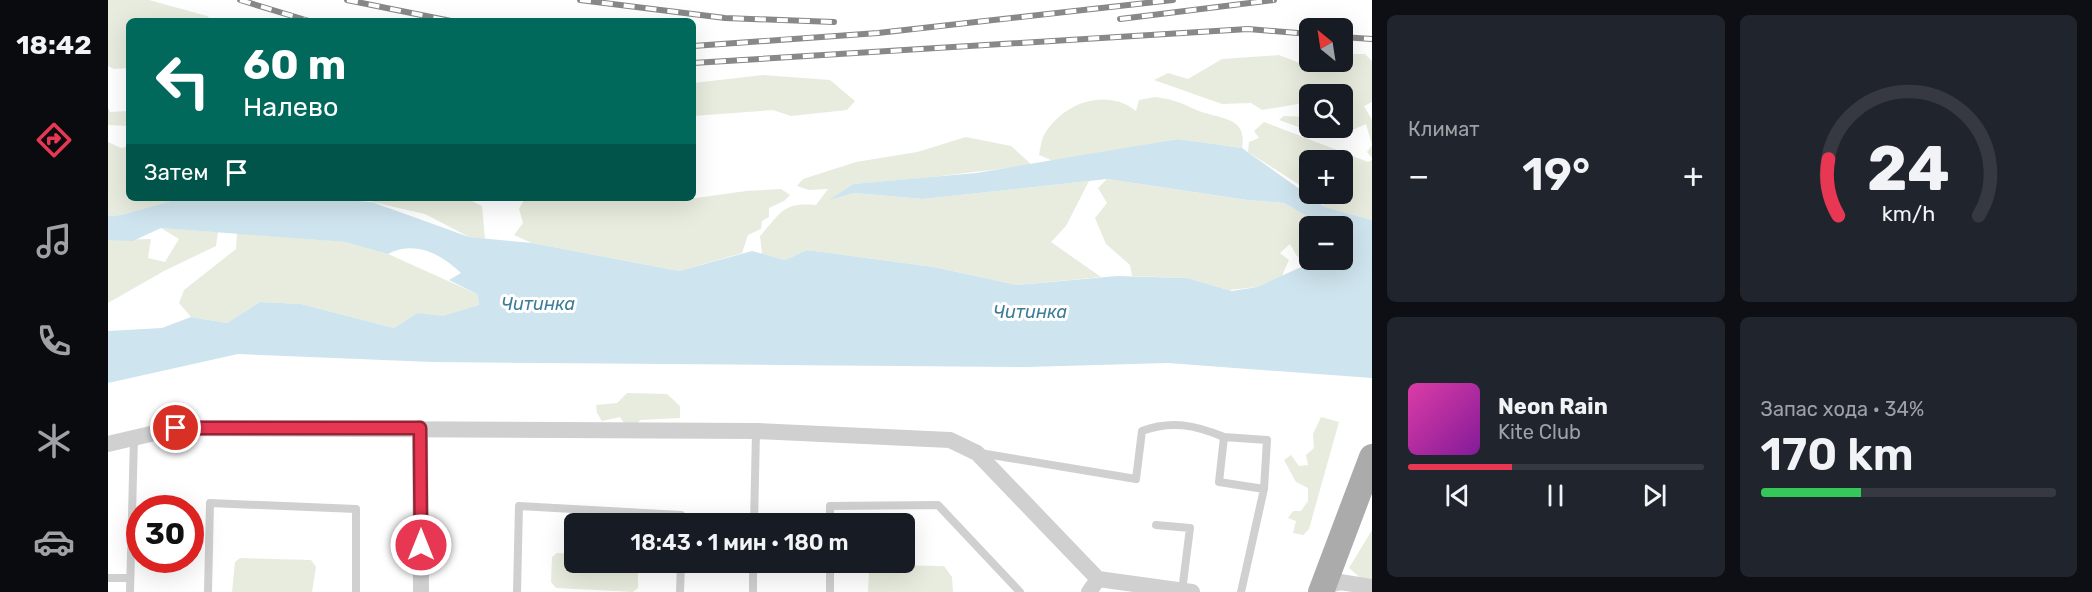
<!DOCTYPE html>
<html lang="ru">
<head>
<meta charset="utf-8">
<style>
  body { margin:0; font-family:Rubik,sans-serif; background:#20242c; color:#f1f3f6; height:100vh; display:flex; flex-direction:column; font-size:22px; white-space:nowrap }
  * { box-sizing:border-box; margin:0 }
  p { font-size:20px; color:#9ea1a6 }
  .icon { flex:none; width:33px; height:33px; fill:none; stroke:currentColor; stroke-width:2; stroke-linecap:round; stroke-linejoin:round }
  .map { position:relative; flex:1; overflow:hidden }
  .details { display:flex; flex-direction:column; gap:15px; padding:15px; background:#0d0f14; width:720px }
  .details>* { flex:none }
  .guide { position:absolute; left:18px; top:18px; width:570px; height:183px; border-radius:9px; box-shadow:0 6px 24px #0002; background:#00695c; color:#fff; overflow:hidden }
  .needle { width:39px; rotate:330deg }
  .tools { position:absolute; left:1191px; top:18px; display:grid; gap:12px }
  .tools a { display:grid; place-items:center; width:54px; height:54px; border-radius:9px; background:#171b24; box-shadow:0 6px 24px #0002; font-size:30px }
  .speed { position:absolute; left:18px; top:495px; display:flex; gap:12px; font-size:30px; font-weight:700; text-align:center }
  .speed>* { display:grid; place-content:center; width:78px; height:78px; border-radius:50%; background:#171b24; box-shadow:0 6px 24px #0002; line-height:1 }
  .speed .limit { border:9px solid #d22; background:#fff; color:#111 }
  .pin { position:absolute; display:grid; place-items:center; width:51px; height:51px; color:#fff; margin:-26px; border:3px solid #fff; border-radius:50%; box-shadow:0 2px 6px #0007 }
  .me { position:absolute; width:66px; margin:-33px; rotate:0deg; stroke-linejoin:round; filter:drop-shadow(0 0 4px #0008) }
  .turn { display:flex; align-items:center; gap:21px; height:126px; padding:0 18px; font-size:27px }
  .turn .icon { width:78px; height:78px; stroke-width:2.5 }
  .turn b { display:block; font-size:42px; line-height:51px }
  .then { display:flex; align-items:center; height:57px; padding:0 18px; background:#0003; gap:12px; font-size:22px }
  .big { font-size:45px; font-weight:600; line-height:1.1 }
  .details .tile { flex:1; display:flex; flex-direction:column; justify-content:center; gap:9px; min-width:0; padding:0 21px; border-radius:9px; background:#20242c }
  .details .dial { align-items:center; gap:0 }
  .dial svg { height:156px; overflow:visible; fill:none; stroke:#363941; stroke-width:7; stroke-linecap:round; text-anchor:middle }
  .dial text { fill:#f1f3f6; stroke:none }
  .song { display:flex; align-items:center; gap:18px }
  .cover { width:72px; height:72px; border-radius:9px; background:linear-gradient(135deg,hsl(320 70% 55%),hsl(290 70% 35%)) }
  .played { height:6px; border-radius:3px; background:linear-gradient(90deg,#e83752 35%,#363941 35%) }
  .keys { display:flex; justify-content:space-around; direction:ltr }
  .heat { display:flex; justify-content:space-between; align-items:center; font-size:33px; direction:ltr }
  .charge { height:9px; border-radius:4px; background:linear-gradient(90deg,#34c759 34%,#363941 0) }
  .details .tiles { flex:1; display:grid; gap:15px; grid-template-columns:repeat(2,1fr) }
  .trip { position:absolute; left:456px; top:513px; width:351px; height:60px; border-radius:9px; background:#171b24; box-shadow:0 6px 24px #0002; font-weight:600; line-height:60px; text-align:center }
  main { display:flex; flex:1; min-height:0 }
  .menu { display:flex; flex-direction:column; width:108px; justify-content:space-around; align-items:center; background:#090b0e; color:#9ea1a6 }
  .menu .icon { width:42px; height:42px }
  .menu .active { color:#e83752 }
  .menu b { font-size:27px; color:#f1f3f6 }
  .map>svg:first-child { display:block }
  .green { fill:#e7ecde }
  .water { fill:#cee4ee }
  .lines { fill:none; stroke-linecap:round; stroke-linejoin:round }
  .service { stroke:#d0d0d0; stroke-width:8 }
  .minor { stroke:#d0d0d0; stroke-width:16 }
  .primary { stroke:#ababab; stroke-width:26 }
  .rail-casing { stroke:#888; stroke-width:6 }
  .rail { stroke:#fff; stroke-width:4; stroke-dasharray:11; stroke-linecap:butt }
  .route-casing { stroke:#972435; stroke-width:15 }
  .route { stroke:#e83752; stroke-width:10 }
  .labels { text-anchor:middle; dominant-baseline:central; stroke-width:6; stroke-linejoin:round; paint-order:stroke }
  .water-label { font-size:18px; font-style:italic; fill:#3e7c97; stroke:#fff }
</style>
</head>
<body>
<main>
<nav class="menu">
<b>18:42</b>
<svg class="icon active" aria-label="directions" viewBox="0 0 24 24"><path d="M12 3l9 9-9 9-9-9zM9 14v-3h6M13 9l2 2-2 2"/></svg>
<svg class="icon" aria-label="music" viewBox="0 0 24 24"><path d="M9 18V5l10-2v13"/><circle cx="6" cy="18" r="3"/><circle cx="16" cy="16" r="3"/></svg>
<svg class="icon" aria-label="phone" viewBox="0 0 24 24"><path d="M5 4h4l2 5-3 2q2 4 5 5l2-3 5 2v4C11 20 4 13 5 4z"/></svg>
<svg class="icon" aria-label="climate" viewBox="0 0 24 24"><path d="M12 3v18M4 7l16 10M4 17L20 7"/></svg>
<svg class="icon" aria-label="car" viewBox="0 0 24 24"><path d="M5 17H2v-5l4-1 3-4h7l3 4 3 1v5h-3M9 17h6M6 11h13"/><circle cx="7" cy="17" r="2"/><circle cx="17" cy="17" r="2"/></svg>
</nav>
<div class="map">
<svg width="1264" height="592" viewBox="0 0 1264 592">
  <rect width="100%" height="100%" fill="#fff"/>
  <!-- green -->
  <path class="green" d="M0 0H41L99 16 106 21H21V68L6 69 0 66Z
    M1235 54H1257L1264 61V102L1256 106 1264 120V158L1259 152 1264 145 1258 124 1231 136 1224 128H1234V94H1202L1201 111 1196 103 1154 110 1143 103 1114 104 1046 80 1060 73 1080 79 1114 59 1171 55 1194 64 1201 60 1234 62Z
    M655 75 722 80 747 101 739 110 683 116 665 110 585 116V83Z
    M1047 97C1069 100 1072 103 1091 111 1111 119 1140 116 1134 148L1070 139 945 161 931 155C932 150 933 142 935 137 953 103 998 87 1028 111L1031 100Z
    M0 108 2 112 21 111V126L0 125Z
    M1176 116 1201 117 1202 128H1219L1214 132 1196 129 1171 120Z
    M1156 122 1260 162 1264 160V220L1217 207 1206 194H1234V160H1202L1201 191 1140 152 1141 142 1151 138 1146 131Z
    M858 137 903 146 924 165 816 178 745 184 723 199 746 193 815 199 981 181 958 226 943 242 993 277 909 285 826 267 699 250 677 260 654 254 652 236C673 213 674 202 708 205L720 189 701 190 689 186 695 179 748 162 809 152Z
    M0 142 13 148 21 146V198H73L13 215 0 216Z
    M999 179 1139 200 1176 203 1204 219 1208 226H1202V260H1222L1202 265 1201 261 1189 256 1182 244 1172 253 1181 260 1174 276 1149 287 1121 290 1079 278 1024 276 1022 265 998 244 987 218 999 203 990 188Z
    M673 189 682 195 676 201 661 208V217L654 221 653 229 640 235 634 253 571 271 424 243 406 235 415 223 411 209 417 198 566 201 638 191Z
    M266 198H370L364 201 374 206 377 239 361 237 317 214 264 202Z
    M53 228 110 232 108 246 56 271 0 303V240L43 239 40 258 57 262 71 239Z
    M129 233 238 242 280 254 369 294 371 305 335 317 309 313 286 328 193 304 152 302 119 323 83 317 71 303 76 290 128 249Z
    M519 393 559 394 572 406V418L532 420 528 426 517 425 512 417 494 421 489 413 488 405 509 403Z
    M1213 417 1231 422 1201 529 1195 535 1185 533 1188 521 1180 518 1185 511H1193L1200 501V488L1188 482 1176 460 1183 455 1191 466 1200 465 1198 455 1206 448 1205 434Z
    M1264 530V579L1255 580 1241 568Z
    M449 553 466 554V562L530 563V588L525 592 448 588 443 582 444 557Z
    M132 558 203 560 208 567 204 592H124L127 562Z
    M772 565 836 566 844 577 845 592H760L761 572Z"/>
  <!-- water -->
  <path class="water" d="M1070 139 1134 148 1217 207 1264 220V378L1060 363 919 367 672 365 324 362 130 354 0 383V331L54 328 83 317 119 323 152 302 193 304 286 328 309 313 335 316 371 305 369 294 341 280 353 273C333 254 307 240 280 254L237 242 53 228 25 241 0 240V216L13 215 73 198H206L264 202 361 237 424 243 571 271 644 251 677 260 699 250 826 267 909 285 1009 276 1079 278 1124 291 1149 287 1191 268 1222 260H1234V226H1208L1204 219 1176 203 1139 200 999 179 815 199 746 193 721 200 745 184 868 173Z"/>
  <g class="lines">
    <!-- service -->
    <path class="service" d="M872 453 1028 479 1034 431C1063 420 1087 425 1116 437
      M646 524 648 431
      M722 524V506L830 505 912 592
      M1048 525 1082 528 1074 591
      M0 578H22
      M22 592 26 438
      M100 592 102 503 248 509V592
      M409 592 411 506 573 515V524
      M572 592 573 562
      M645 592V562
      M722 592V562
      M1133 592 1156 489 1111 482 1116 437 1159 440 1156 489"/>
    <!-- minor -->
    <path class="minor" d="M312 428 313 592
      M0 444 68 428 648 431 842 440 869 453 990 579 1084 592
      M1215 587 1232 582 1264 587
      M981 592 990 579"/>
    <!-- primary -->
    <path class="primary" d="M1213 592 1264 457"/>
    <defs>
      <path id="rail" d="M132 0 201 21
        M239 0 343 21
        M472 0 617 18 726 22
        M1012 19 1166 0
        M1234 37 1264 39
        M585 46 770 33 1065 0
        M585 63 1140 29 1202 34"/>
    </defs>
    <!-- rail casing -->
    <use href="#rail" class="rail-casing"/>
    <!-- rail -->
    <use href="#rail" class="rail"/>
  </g>
  <g class="lines">
    <defs>
      <path id="route" d="M68 428H312L313 545"/>
    </defs>
    <!-- route casing -->
    <use href="#route" class="route-casing"/>
    <!-- route -->
    <use href="#route" class="route"/>
  </g>
  <g class="labels">
    <!-- water labels -->
    <g class="water-label">
      <text x="430" y="304">Читинка</text>
      <text x="922" y="312">Читинка</text>
    </g>
  </g>
</svg>
<div class="tools">
<a><svg class="needle" viewBox="-14 -14 28 28"><path d="M0-13l5 13h-10z" fill="#e53935"/><path d="M0 13l5-13h-10z" fill="#9ea1a6"/></svg></a>
<a><svg class="icon" aria-label="search" viewBox="0 0 24 24"><circle cx="10" cy="10" r="6"/><path d="M15 15l6 6"/></svg></a>
<a>+</a>
<a>−</a>
</div>
<div class="speed"><div class="limit">30</div></div>
<div class="pin" style="left:68px;top:428px;background:#d93025"><svg class="icon" aria-label="arrive" viewBox="0 0 24 24"><path d="M6 21V4h12l-3 4 3 4H6"/></svg></div>
<svg class="me" style="left:313px;top:545px" viewBox="-20 -20 40 40"><circle r="17" fill="#e83752" stroke="#fff" stroke-width="3"/><path d="M0-11L8 9 0 5-8 9z" fill="#fff"/></svg>
<div class="trip">18:43 · 1 мин · 180 m</div>
<div class="guide">
<div class="turn"><svg class="icon" aria-label="left" viewBox="0 0 24 24"><path d="M17 20v-9H6M10 6l-5 5 5 5"/></svg><div><b>60 m</b>Налево</div></div>
<div class="then">Затем<svg class="icon" aria-label="arrive" viewBox="0 0 24 24"><path d="M6 21V4h12l-3 4 3 4H6"/></svg></div>
</div>
</div>
<section class="details">
<div class="tiles">
<div class="tile"><p>Климат</p>
<div class="heat"><a>−</a><b class="big">19°</b><a>+</a></div>
</div>
<div class="tile dial"><svg viewBox="0 0 100 80">
<path d="M14 69A42 42 0 1 1 86 69"/>
<path d="M14 69A42 42 0 0 1 9 40" stroke="#e83752"/>
<text x="50" y="56" font-size="32" font-weight="700">24</text>
<text x="50" y="72" font-size="11">km/h</text>
</svg></div>
<div class="tile">
<div class="song"><i class="cover"></i><div><b>Neon Rain</b><p>Kite Club</p></div></div>
<div class="played"></div>
<div class="keys"><svg class="icon" aria-label="previous" viewBox="0 0 24 24"><path d="M18 5L8 12l10 7zM5 5v14"/></svg><svg class="icon" aria-label="pause" viewBox="0 0 24 24"><path d="M8 5v14M16 5v14"/></svg><svg class="icon" aria-label="next" viewBox="0 0 24 24"><path d="M6 5l10 7-10 7zM19 5v14"/></svg></div>
</div>
<div class="tile"><p>Запас хода · 34%</p><b class="big">170 km</b><div class="charge"></div></div>
</div>
</section>
</main>
</body>
</html>
